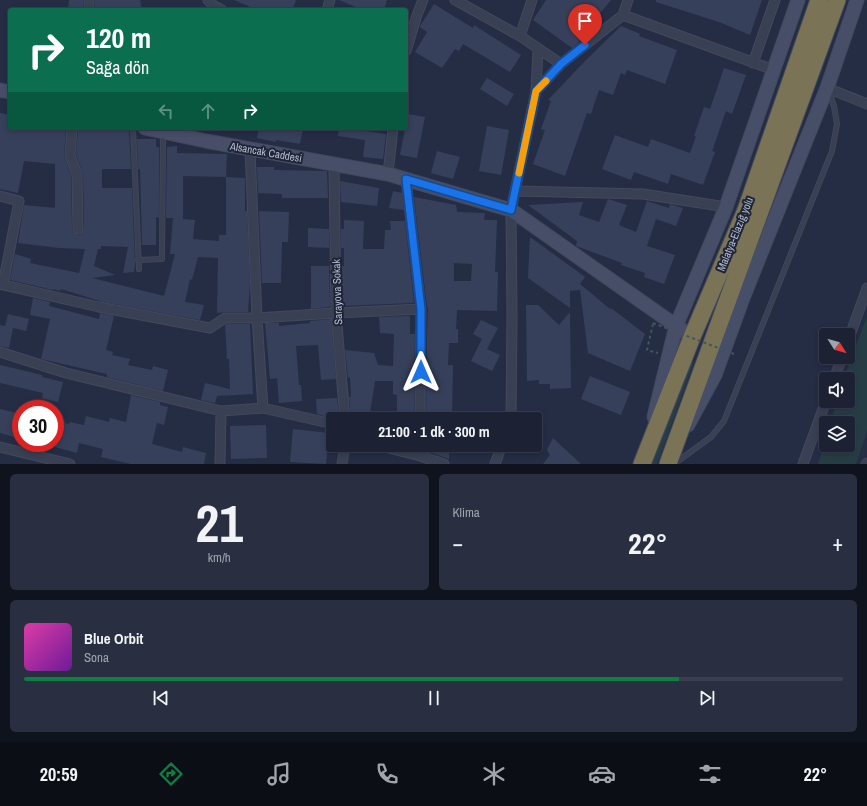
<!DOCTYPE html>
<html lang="tr">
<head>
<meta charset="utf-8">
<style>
  body { margin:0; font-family:"Archivo Narrow",sans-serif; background:#292f40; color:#f1f3f6; height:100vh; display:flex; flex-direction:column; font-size:15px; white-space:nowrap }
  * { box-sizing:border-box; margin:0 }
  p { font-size:13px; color:#a0a4ac }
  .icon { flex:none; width:22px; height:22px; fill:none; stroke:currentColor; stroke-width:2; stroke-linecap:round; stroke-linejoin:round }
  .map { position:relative; height:464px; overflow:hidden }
  .drawer { display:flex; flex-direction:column; gap:10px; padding:10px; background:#0f131d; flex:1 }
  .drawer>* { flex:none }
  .top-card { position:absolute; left:8px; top:8px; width:400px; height:122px; border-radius:4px; box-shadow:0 2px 6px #0003,0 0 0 1px #3a3f4f; background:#0b6e4f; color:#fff; overflow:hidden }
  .needle { width:26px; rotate:127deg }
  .tools { position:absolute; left:819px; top:328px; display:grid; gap:8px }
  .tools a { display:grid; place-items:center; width:36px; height:36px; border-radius:4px; background:#1c2234; box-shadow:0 2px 6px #0003,0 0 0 1px #3a3f4f; font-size:20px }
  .speed { position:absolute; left:12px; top:400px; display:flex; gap:8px; font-size:20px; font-weight:700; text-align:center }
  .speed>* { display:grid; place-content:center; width:52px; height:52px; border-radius:50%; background:#1c2234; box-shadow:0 2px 6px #0003,0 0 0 1px #3a3f4f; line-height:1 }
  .speed .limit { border:6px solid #d22; background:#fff; color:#111 }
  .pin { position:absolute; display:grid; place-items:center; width:34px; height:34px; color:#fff; margin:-41px -17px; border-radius:50% 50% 50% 0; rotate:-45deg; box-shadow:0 0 4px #0007 }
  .pin .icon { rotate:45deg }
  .me { position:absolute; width:44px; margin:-22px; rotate:0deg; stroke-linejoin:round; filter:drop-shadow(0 0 3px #0008) }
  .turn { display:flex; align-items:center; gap:14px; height:84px; padding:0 12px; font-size:18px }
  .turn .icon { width:52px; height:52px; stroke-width:2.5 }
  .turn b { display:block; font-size:28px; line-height:34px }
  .lanes { display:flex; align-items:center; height:38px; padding:0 12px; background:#0003; justify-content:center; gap:20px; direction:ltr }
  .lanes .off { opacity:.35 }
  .big { font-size:30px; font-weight:800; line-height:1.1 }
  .drawer .card { flex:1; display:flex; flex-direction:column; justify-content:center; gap:6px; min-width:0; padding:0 14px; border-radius:6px; background:#292f40 }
  .drawer .dial { align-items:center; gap:0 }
  .dial b { font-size:52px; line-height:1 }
  .song { display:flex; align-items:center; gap:12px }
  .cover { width:48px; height:48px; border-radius:6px; background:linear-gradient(135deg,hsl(320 70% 55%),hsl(280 70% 35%)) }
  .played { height:4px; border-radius:2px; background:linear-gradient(90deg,#0b8043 80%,#3a3f4f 80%) }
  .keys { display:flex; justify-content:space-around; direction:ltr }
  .heat { display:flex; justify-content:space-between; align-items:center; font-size:22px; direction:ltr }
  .drawer .tiles { flex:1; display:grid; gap:10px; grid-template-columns:1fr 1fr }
  .card:last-child { grid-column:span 2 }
  .trip { position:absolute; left:326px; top:412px; width:216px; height:40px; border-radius:4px; background:#1c2234; box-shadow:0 2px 6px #0003,0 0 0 1px #3a3f4f; font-weight:800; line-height:40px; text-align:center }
  .tabs { display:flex; height:64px; justify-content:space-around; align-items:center; background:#0b0e15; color:#a0a4ac }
  .tabs .icon { width:28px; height:28px }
  .tabs .active { color:#0b8043 }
  .tabs b { font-size:18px; color:#f1f3f6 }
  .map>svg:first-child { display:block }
  .green { fill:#273d46 }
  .building { fill:#36405b; fill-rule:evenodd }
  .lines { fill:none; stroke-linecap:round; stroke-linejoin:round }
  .lane-casing { stroke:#43495d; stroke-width:6 }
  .street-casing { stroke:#43495d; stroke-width:11 }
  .secondary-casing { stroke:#43495d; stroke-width:15 }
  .highway-casing { stroke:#41485b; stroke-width:19 }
  .path { stroke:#40565d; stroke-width:2; stroke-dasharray:3 3; stroke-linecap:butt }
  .lane { stroke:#394054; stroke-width:4.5 }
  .street { stroke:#394054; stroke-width:9 }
  .secondary { stroke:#474e67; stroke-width:13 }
  .highway { stroke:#7b7356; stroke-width:17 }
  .path-bridge { stroke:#40565d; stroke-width:2; stroke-dasharray:3 3; stroke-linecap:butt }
  .route-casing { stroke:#114b97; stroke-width:10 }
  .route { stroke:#1a73e8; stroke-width:7 }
  .slow { stroke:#f59e0b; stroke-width:7 }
  .labels { text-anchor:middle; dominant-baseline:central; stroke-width:4; stroke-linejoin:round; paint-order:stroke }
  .street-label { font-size:11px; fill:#b7bcce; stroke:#1e2539 }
</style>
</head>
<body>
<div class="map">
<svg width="867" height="464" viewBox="0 0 867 464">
  <rect width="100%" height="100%" fill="#252d45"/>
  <!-- green -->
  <path class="green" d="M867 317V431L856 464H818L826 438V445H848V423H830L837 401H848V379H844L850 360Z
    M686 360 694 362 657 464H648Z"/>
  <!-- building -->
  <path class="building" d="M69 0H83V10H68Z
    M95 0H140L142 10H95Z
    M234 0H296L292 10H258Z
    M339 0H387L384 10H363Z
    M546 0H611L588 28 578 43 572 48 533 20Z
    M656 0H762L750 35 719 22 656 2Z
    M434 4 473 28 474 25 521 55 510 72 463 44 459 51 455 49 442 68 415 52 427 32 420 27V26Z
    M621 26 640 34 639 36 677 50 665 84 627 70 625 75 621 73 613 95 599 90 591 114 587 113 565 176 533 164 545 130 541 129 551 101 548 100 586 60Z
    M724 68 746 75 732 114 726 111 712 151 715 152 703 185 671 174 668 184 634 172 631 180 602 169 615 135 648 147 651 139 690 153 696 136H694L704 107 710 109Z
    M487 78 514 94 507 106 480 89Z
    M0 113 10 115V128L66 129 64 155 71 176 72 229 73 232 78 235 81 234 84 229 83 175 76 154 78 129H98V131H129L131 169H102V188H132L135 265 134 272 123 273 128 247 101 246V249H98L94 266 115 275 92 278 164 296 175 254H170L173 218H166L167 147 177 146V153L227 154 226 177 245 178V211H247L250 283 248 312H225L217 313 218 258 198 257 192 280 190 279 185 302 204 305 200 320 103 302 61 289 60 291 53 289V290L10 280 15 254 31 259 30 263 79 273 85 249 59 248 18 243 24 205 55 208V164L24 161 18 193 0 189ZM183 176 226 177V235H219V241L193 239 195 220 183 219Z
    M408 114 425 117 417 158 400 155Z
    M487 126 509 130 501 175 479 171Z
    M259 128H303L300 144 276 140V142L257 138Z
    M339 128H360L359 130 386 134 383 159 363 157 365 140 338 136Z
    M137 139H156V147H159V218L156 217V245H142L140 169H138Z
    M437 151 460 157 453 179 431 173Z
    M257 167H274V170L327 171 328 198H282V194L258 193Z
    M340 181 379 188 377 206 341 202Z
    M393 191 402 193 404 210 389 208Z
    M414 197 456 205 457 212 485 213 484 220H497L495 272H498L497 311 457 310 456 329H458V343H449L448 365H453L452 419H426L427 334 428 307H427ZM454 263 472 264 471 281H454Z
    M608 199 627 205 619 225 636 232 647 201 669 208 670 204 683 208 676 226 656 219 647 246 675 255 664 284 644 277 645 273 621 265 622 263 576 246 577 241 528 205 583 202 579 215 599 222Z
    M259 211 289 212 288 242H282L281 283H262Z
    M344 220 364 221 363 249H384L385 230H391L390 221H405L414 303 342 306 341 266H344V248H341V229H344Z
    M308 228 329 229V248L308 247Z
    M530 237 585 277 580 284 610 309 611 308 645 334 630 371 588 353 580 290 570 291V308L528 278Z
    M311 266H329L330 307 311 309Z
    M33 298 50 302 49 306 99 319 100 313 114 316 106 350 113 352 112 355 130 359 128 365 152 370 153 366 168 370 163 391 107 377V374L41 359 50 319 30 315Z
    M526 305H538L559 325 570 312 571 388 550 389V384H539V380L527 381Z
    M8 314 29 319 26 331 13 328 9 348 0 346V325L5 326Z
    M410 316V334H415L414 419H397V395L393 394V381H375L369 419H351L349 397H351L350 377 348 378 345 350 374 353 378 365 393 366 394 334 380 333 379 317Z
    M331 319 336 379 321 380 318 345 296 346 299 385H301L302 401 279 403 277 378 270 379 265 323H279V326L310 323V321Z
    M481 320 498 328 487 349 500 355 492 371 471 361 482 339 473 334Z
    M227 324H250L253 394 217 396 215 403 201 400 205 383 230 389 229 359H227L225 325Z
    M0 365 42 375V377L63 382 58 402 42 398 43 393 0 383Z
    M590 376 630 392 621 415 581 399Z
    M131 395 160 402V405L168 407 164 425 157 423 152 444 182 452 183 447 206 453 204 464H131L101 457 103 449 79 443 77 453 55 447V421L69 424 70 422 84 425 86 416 109 422 110 418 126 422Z
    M337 398 339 416 328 417 317 414 316 399Z
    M0 409 21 414V427L18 438 0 433Z
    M266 425 267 458 231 459 230 426Z
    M293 429 329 433 326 464 290 462Z
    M553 438 581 464H543L550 455 547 450Z
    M426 445H449V459L426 451Z"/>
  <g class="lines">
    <defs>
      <path id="lane" d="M133 128 139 269
        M138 260 162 259 163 134
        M674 464 711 437 724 421 832 151 837 124 834 106 829 92"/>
      <path id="street" d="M89 0V10
        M208 0 214 6 222 10
        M455 0 520 36 561 64
        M628 0 623 15 774 70
        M327 10 330 0
        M520 36 532 0
        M406 51 417 15 423 0
        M753 63 775 0
        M827 88 867 104
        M536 91 538 49
        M72 128 70 155 77 175 78 229
        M250 149 257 318 263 408
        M334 164 336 313 345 419
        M388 174 393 128
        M406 179 421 309 420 419
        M515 191 643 194 726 207
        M0 196 19 201 3 285
        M0 284 99 307 210 328 225 318H257L336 313 421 309
        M848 341 867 288
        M0 352 66 373 221 411 263 408 333 424
        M834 379 842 357
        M511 419 512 315 511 210 536 91 561 64 623 15
        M377 445 420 456 444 464
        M0 447 70 464
        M420 456V445
        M220 464 221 411
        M342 464 345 445
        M495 464 502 445
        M803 464 826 401
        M866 464 867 463"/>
      <path id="secondary" d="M0 90 10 92
        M145 128 206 141 388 174 511 210 692 337
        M654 417 676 326 726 207 798 0
        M688 425 715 375 743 298 827 88 857 0"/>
      <path id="highway" d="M642 464 692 337 746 210 819 0
        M668 464 837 0"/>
    </defs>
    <!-- lane casing -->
    <use href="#lane" class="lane-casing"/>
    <!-- street casing -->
    <use href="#street" class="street-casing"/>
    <!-- secondary casing -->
    <use href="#secondary" class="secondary-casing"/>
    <!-- highway casing -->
    <use href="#highway" class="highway-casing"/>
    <!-- path -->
    <path class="path" d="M653 324 647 350 658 353"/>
    <!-- lane -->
    <use href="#lane" class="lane"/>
    <!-- street -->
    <use href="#street" class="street"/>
    <!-- secondary -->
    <use href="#secondary" class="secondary"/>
    <!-- highway -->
    <use href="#highway" class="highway"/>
    <!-- path-bridge -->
    <path class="path-bridge" d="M653 323 734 354"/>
  </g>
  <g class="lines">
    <defs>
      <path id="route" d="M421 372V309L406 179 511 210 536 91 561 64 585 45"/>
    </defs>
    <!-- route casing -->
    <use href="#route" class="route-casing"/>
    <!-- route -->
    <use href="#route" class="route"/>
    <!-- slow -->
    <path class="slow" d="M519 173 536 91 546 81"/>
  </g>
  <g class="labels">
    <!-- street labels -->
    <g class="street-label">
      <text transform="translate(266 152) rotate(10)">Alsancak Caddesi</text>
      <text transform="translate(735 234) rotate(-68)">Malatya-Elazığ yolu</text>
      <text transform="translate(337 292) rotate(-92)">Sarayova Sokak</text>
    </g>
  </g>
</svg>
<div class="tools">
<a><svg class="needle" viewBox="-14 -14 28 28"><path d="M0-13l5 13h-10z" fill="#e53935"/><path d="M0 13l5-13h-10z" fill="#a0a4ac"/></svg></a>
<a><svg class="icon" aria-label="sound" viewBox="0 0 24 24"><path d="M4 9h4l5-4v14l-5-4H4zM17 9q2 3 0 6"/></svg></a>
<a><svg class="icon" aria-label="layers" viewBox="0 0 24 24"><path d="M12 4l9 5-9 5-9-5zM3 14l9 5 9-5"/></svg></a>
</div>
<div class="speed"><div class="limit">30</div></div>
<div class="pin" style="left:585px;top:45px;background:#d93025"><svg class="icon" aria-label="arrive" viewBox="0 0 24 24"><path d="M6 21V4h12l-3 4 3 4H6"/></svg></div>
<svg class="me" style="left:421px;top:372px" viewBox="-20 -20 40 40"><path d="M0-17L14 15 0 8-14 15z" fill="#1a73e8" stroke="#fff" stroke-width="4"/></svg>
<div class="trip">21:00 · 1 dk · 300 m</div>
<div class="top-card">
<div class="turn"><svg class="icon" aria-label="right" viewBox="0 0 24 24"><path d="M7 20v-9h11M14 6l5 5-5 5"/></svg><div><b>120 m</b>Sağa dön</div></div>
<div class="lanes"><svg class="icon off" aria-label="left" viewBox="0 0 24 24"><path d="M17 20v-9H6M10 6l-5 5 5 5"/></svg><svg class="icon off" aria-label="ahead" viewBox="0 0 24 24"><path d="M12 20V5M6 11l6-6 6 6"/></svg><svg class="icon" aria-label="right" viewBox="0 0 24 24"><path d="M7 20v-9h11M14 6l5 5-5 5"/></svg></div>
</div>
</div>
<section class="drawer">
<div class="tiles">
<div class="card dial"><b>21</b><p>km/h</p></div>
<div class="card"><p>Klima</p>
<div class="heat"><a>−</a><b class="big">22°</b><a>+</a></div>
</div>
<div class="card">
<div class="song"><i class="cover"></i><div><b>Blue Orbit</b><p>Sona</p></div></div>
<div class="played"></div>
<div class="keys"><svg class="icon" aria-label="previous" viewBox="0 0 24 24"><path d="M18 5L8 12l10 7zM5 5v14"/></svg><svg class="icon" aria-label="pause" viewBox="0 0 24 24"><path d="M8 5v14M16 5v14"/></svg><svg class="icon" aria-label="next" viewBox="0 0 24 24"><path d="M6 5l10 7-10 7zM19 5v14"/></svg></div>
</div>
</div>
</section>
<nav class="tabs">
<b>20:59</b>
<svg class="icon active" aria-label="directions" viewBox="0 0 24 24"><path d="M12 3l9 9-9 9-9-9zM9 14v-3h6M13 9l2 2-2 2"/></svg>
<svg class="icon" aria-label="music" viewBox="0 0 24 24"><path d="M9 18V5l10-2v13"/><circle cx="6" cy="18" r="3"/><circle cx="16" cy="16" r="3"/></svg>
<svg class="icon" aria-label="phone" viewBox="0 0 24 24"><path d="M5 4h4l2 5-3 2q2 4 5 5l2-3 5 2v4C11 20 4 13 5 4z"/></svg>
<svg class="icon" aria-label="climate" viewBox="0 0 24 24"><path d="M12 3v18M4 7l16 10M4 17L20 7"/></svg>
<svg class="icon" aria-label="car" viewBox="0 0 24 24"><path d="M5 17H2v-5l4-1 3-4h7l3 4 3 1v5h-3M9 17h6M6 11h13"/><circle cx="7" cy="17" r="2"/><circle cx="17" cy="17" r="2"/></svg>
<svg class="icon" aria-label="filters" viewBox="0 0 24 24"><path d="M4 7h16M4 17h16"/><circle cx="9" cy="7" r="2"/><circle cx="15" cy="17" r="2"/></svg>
<b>22°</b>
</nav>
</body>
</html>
